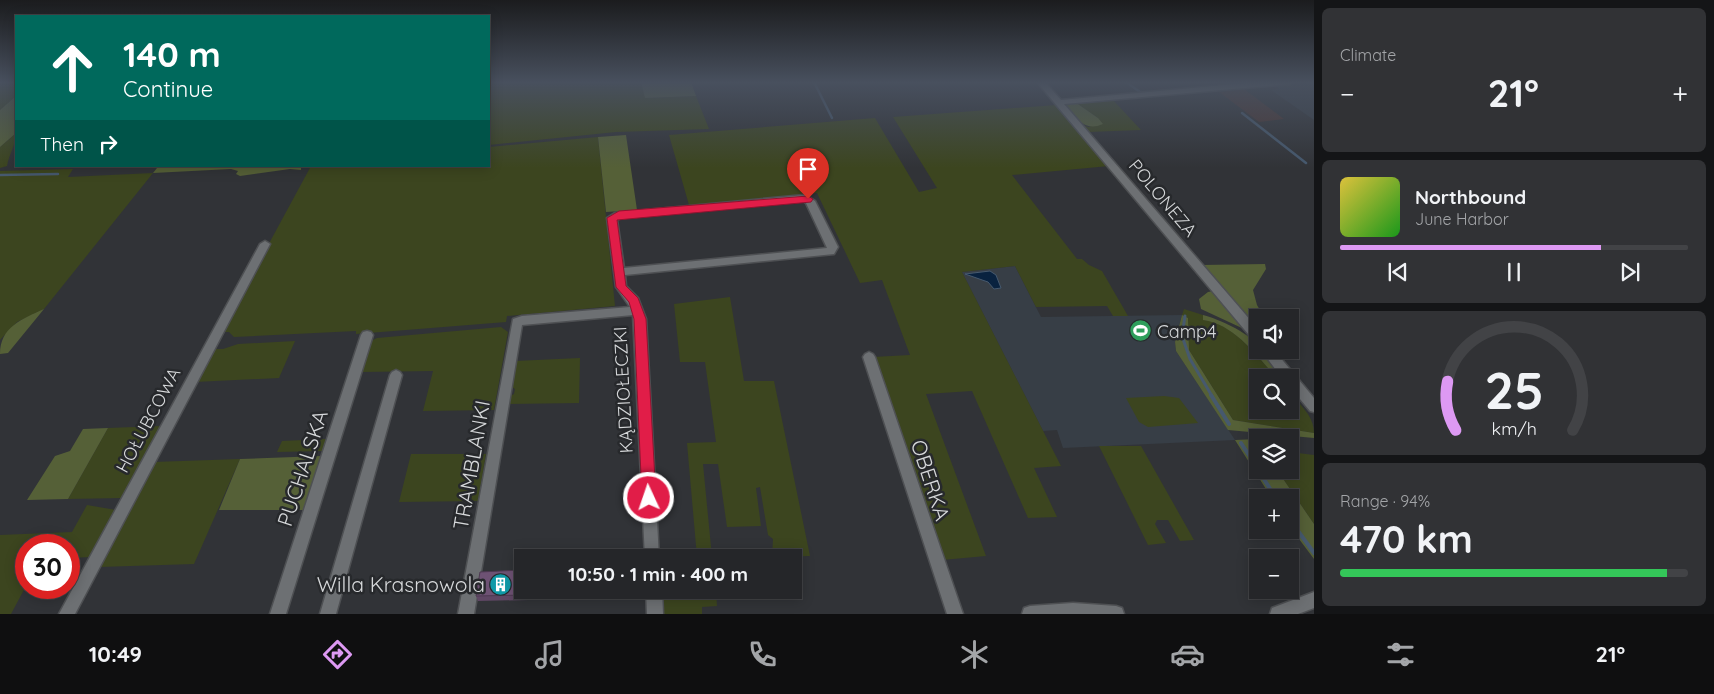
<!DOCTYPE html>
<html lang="en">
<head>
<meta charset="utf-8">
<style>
  body { margin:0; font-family:Quicksand,sans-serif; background:#313235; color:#f1f3f6; height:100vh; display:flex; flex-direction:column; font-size:19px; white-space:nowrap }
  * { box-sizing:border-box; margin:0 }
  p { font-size:16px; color:#a3a5a8 }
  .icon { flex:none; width:28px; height:28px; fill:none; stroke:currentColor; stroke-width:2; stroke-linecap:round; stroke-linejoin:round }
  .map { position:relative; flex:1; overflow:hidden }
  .side { display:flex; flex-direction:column; gap:8px; padding:8px; background:#141517; width:400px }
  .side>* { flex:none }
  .banner { position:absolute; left:15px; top:15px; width:475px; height:152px; border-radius:0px; box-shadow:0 2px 12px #0003,0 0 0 1px #424346; background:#00695c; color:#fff; overflow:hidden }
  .fabs { position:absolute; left:1249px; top:309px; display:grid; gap:10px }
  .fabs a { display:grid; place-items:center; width:50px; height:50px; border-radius:0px; background:#252629; box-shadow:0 2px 12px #0003,0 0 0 1px #424346; font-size:25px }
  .speed { position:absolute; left:15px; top:534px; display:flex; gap:10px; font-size:25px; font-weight:700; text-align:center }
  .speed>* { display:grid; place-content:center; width:65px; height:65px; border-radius:50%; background:#252629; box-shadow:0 2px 12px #0003,0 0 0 1px #424346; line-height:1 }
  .speed .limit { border:8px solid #d22; background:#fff; color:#111 }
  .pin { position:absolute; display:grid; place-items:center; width:42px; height:42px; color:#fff; margin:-51px -21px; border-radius:50% 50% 50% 0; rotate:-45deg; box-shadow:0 0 5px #0007 }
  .pin .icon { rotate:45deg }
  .me { position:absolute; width:55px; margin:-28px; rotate:357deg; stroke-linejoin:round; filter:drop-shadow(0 0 4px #0008) }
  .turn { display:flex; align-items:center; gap:18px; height:105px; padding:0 25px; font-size:22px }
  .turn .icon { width:65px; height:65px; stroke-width:2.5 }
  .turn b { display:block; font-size:35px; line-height:42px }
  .then { display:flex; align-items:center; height:48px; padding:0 25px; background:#0003; gap:10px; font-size:19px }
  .big { font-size:38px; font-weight:700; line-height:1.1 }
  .side .card { flex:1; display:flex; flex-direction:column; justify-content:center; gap:8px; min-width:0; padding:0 18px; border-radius:8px; background:#313235 }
  .side .dial { align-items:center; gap:0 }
  .dial svg { height:130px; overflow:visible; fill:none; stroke:#424346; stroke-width:7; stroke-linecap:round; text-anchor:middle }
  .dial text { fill:#f1f3f6; stroke:none }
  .song { display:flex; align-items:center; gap:15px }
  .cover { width:60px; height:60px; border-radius:8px; background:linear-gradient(135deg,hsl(50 70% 55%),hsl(120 70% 35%)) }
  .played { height:5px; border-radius:2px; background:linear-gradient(90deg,#dd99f3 75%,#424346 75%) }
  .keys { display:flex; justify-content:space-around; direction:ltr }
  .heat { display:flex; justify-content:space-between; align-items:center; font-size:28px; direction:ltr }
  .charge { height:8px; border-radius:4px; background:linear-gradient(90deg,#34c759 94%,#424346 0) }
  .trip { position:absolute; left:514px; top:549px; width:288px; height:50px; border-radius:0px; background:#252629; box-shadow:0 2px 12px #0003,0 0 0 1px #424346; font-weight:700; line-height:50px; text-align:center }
  .tabs { display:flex; height:80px; justify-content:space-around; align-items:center; background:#0f0f10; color:#a3a5a8 }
  .tabs .icon { width:35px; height:35px }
  .tabs .on { color:#dd99f3 }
  .tabs b { font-size:22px; color:#f1f3f6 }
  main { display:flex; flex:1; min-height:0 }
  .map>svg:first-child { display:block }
  .built { fill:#373e46 }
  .education { fill:#493533 }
  .green { fill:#3c451f }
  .forest { fill:#556037 }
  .water { fill:#09223f; stroke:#46596e }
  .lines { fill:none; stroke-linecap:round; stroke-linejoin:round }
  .stream-far2 { stroke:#46596e; stroke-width:2.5 }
  .stream-far1 { stroke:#46596e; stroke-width:3 }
  .stream { stroke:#46596e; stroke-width:4 }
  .street-casing { stroke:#4e5053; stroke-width:3 }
  .street { fill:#6d7073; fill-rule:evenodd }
  .wall { fill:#5f4764 }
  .shaded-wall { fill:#4d3951 }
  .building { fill:#6e5274; stroke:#4d3951 }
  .route { fill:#e11d48; stroke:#92132f }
  .labels { text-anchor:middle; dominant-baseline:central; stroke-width:5; stroke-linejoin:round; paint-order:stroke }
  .street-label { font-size:18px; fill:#d6d8da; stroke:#27292c }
  .poi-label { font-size:18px; fill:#d6d8da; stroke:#27292c; text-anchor:start }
  .near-street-label { font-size:21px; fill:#d6d8da; stroke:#27292c }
  .near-poi-label { font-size:21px; fill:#d6d8da; stroke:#27292c; text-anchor:end }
</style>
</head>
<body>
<main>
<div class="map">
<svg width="1314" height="614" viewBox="0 0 1314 614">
  <rect width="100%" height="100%" fill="#313337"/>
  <!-- built -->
  <path class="built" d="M1314 83V120L1271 90 1279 89 1277 86Z
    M1015 266 1041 317 1182 315 1175 342 1176 351 1235 440 1063 448 1057 430 1043 431 962 272Z"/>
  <!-- education -->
  <path class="education" d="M1244 89 1284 119 1259 122 1219 92Z"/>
  <!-- green -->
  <path class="green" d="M0 82H16V96L0 110Z
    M489 82H641L646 98 696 96 709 129 616 132 489 145Z
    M1113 100 1141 130 1088 132 1081 125 1089 127 1098 118 1075 102Z
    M1056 105 1109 166 1012 175 1077 259H1082L1089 265 1102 271 1128 316H1113L1107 306 1036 307 1015 266 962 272 1061 466 1034 468 1057 517 1028 518 972 391 926 394 986 556 942 560 873 357 910 355 882 280 860 283 817 193 689 205 669 135 875 118 919 192 937 188 893 117Z
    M16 133C16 145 9 154 7 166L0 168V147Z
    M598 137 615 306 507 316 506 322 356 334V331L234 337 229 332H221L311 166H489V147Z
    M73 169 68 177 153 173 44 309 17 322 0 340V171Z
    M730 297 744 381H774L810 556 772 557 773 539 768 535 760 487 756 488 761 526 727 527 718 464H703L712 557H697L687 443 716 442 705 362H680L674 304Z
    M1184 309 1203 315 1204 320C1234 324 1257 356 1276 377L1258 378V410H1290V393C1301 406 1314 416 1314 433L1233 420 1189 350 1188 318 1182 315Z
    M501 327 508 332 494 410 423 411 433 371 361 372 371 341 377 338Z
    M295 341 279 378 195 382 212 349H223L238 344Z
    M580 358 579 403 508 404 510 396 514 394 515 389 512 387 515 361Z
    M1164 396 1179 398 1198 423 1148 427 1139 422 1126 398Z
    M161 426 122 498 68 499 108 428Z
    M326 439 322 451 277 452 282 441Z
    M1099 446H1141L1194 540 1180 541 1168 520H1157L1155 524 1166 543 1148 545Z
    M1290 452 1314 455V524L1277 470H1290Z
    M411 454H486L478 501 399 502Z
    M240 459 194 564 99 567 146 480 153 462Z
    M87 505 116 510 91 557 69 558V545H26V586L11 614H0V535L72 532Z
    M661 590H716L717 606 702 607V614H662Z"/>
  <!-- forest -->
  <path class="forest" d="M641 82H691L696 96 645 98Z
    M16 96V133L0 147V110Z
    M1075 102 1098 118 1103 124C1085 132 1077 119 1066 107V103Z
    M626 135 637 210 606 212 598 137Z
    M195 166H301V170L290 169 240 176 236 174 238 171 231 169 153 173 157 168Z
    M1265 264 1266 269 1253 290 1257 305 1264 317 1258 318 1257 327H1254L1201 265Z
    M1213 291 1244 329 1201 309 1199 299 1208 292Z
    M44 309 8 353 0 354C0 327 22 319 44 309Z
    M1182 315 1188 318 1189 350 1233 420 1314 433V438L1228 430 1176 351 1175 342Z
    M1203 315C1216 318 1257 335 1258 350H1261L1283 377H1276C1257 356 1234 324 1203 320Z
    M108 428 68 499 27 500 55 456 70 451 83 429Z
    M1257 439 1258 470H1277L1314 524V559L1290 527V498L1271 497 1235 440Z
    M321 456 303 510H219L240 459Z"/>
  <!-- water -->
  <path class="water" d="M990 271 996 275 1001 288 994 289 988 282 965 274Z"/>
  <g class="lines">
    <!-- stream-far2 -->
    <path class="stream-far2" d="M814 82 832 118
      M1126 82 1140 92
      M1242 113 1306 163
      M0 175 58 174"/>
    <!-- stream-far1 -->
    <path class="stream-far1" d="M1185 316 1182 336 1190 359 1212 396"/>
    <!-- stream -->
    <path class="stream" d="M1211 395 1229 424
      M1241 443 1258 469
      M1258 470 1276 498
      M1290 520 1314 553"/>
    <defs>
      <path id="street" d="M1037 82H1045L1061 100 1258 82H1294L1290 84 1064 104 1258 329V342L1254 341Z
        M805 195 815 201 838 247 834 254 625 275 626 286 638 298 646 319 659 558H645L633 315 522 325 474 614H458L513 319 522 316 630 307 616 287 607 218 615 213ZM803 201 806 203 827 248 624 268 617 220 621 218Z
        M265 241 270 244 75 614H59L260 244Z
        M367 331 371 332 373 335 286 614H270L361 335 363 332Z
        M1261 350H1274L1314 398V412L1310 411 1290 387V378H1282Z
        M869 352 873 354 875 357 963 614H947L863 357 865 354Z
        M396 370 400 372 402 375 336 614H320L390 375 392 372Z
        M646 590H662L663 614H647Z
        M1314 592V608L1298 614H1270L1272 608Z
        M1073 603 1116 606 1122 608 1124 614H1022L1024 608 1030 606Z"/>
    </defs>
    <!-- street casing -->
    <use href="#street" class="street-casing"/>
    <!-- street -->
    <use href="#street" class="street"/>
  </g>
  <!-- wall -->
  <path class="wall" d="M529 590 528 600 478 601 476 596Z"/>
  <!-- shaded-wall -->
  <path class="shaded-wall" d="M527 590H529L528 600 526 595Z"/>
  <!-- building -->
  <path class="building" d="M522 570V590H527L526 595 476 596 480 572Z"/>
  <!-- sky -->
  <linearGradient id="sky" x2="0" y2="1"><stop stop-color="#1b1c1e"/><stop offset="0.49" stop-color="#48505e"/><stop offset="1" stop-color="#48505e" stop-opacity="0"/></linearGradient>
  <rect width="1314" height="168" fill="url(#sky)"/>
  <!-- route -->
  <path class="route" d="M808 196 813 199 811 202 617 220 626 286 638 298 646 319 656 498 654 502 649 504 644 502 642 498 634 319 629 302 616 287 607 218 619 211Z"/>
  <!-- icons -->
  <defs>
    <symbol id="stadium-disc" viewBox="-11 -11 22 22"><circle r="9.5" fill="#2e9e5b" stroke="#27292c"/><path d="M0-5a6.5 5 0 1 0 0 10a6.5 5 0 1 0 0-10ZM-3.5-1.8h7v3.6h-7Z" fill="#fff"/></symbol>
    <symbol id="building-disc" viewBox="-11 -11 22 22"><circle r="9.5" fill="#0f9aa8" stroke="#27292c"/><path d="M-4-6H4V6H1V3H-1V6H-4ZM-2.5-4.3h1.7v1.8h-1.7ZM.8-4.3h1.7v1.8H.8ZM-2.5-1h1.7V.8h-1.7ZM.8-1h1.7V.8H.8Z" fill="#fff"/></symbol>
  </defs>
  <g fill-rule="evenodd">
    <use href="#stadium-disc" x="1128" y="318" width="25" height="25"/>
    <use href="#building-disc" x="488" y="572" width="25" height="25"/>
  </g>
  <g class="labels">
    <!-- street labels -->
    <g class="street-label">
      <text transform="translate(1163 198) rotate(50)">POLONEZA</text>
      <text transform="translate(623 390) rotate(-93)">KĄDZIOŁECZKI</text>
      <text transform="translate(148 420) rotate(-62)">HOŁUBCOWA</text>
    </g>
    <!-- poi labels -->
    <g class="poi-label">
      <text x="1157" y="331">Camp4</text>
    </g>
    <!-- near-street labels -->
    <g class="near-street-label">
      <text transform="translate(471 465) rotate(-80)">TRAMBLANKI</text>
      <text transform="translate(302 468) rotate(-72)">PUCHALSKA</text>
      <text transform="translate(931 480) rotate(72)">OBERKA</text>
    </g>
    <!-- near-poi labels -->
    <g class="near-poi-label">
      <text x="485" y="584">Willa Krasnowola</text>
    </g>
  </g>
</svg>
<div class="fabs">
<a><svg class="icon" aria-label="sound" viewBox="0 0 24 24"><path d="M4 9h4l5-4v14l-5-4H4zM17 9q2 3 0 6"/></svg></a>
<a><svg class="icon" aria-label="search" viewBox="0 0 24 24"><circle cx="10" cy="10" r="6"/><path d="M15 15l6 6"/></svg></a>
<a><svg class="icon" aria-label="layers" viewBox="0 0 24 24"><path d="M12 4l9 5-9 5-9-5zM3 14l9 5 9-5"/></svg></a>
<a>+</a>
<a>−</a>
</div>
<div class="speed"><div class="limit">30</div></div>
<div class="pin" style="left:808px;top:199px;background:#d93025"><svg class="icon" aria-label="arrive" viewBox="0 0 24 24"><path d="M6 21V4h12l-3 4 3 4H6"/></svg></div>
<svg class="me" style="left:649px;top:498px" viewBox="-20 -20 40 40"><circle r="17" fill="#e11d48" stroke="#fff" stroke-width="3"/><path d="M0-11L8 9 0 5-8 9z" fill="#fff"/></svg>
<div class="trip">10:50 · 1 min · 400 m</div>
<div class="banner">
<div class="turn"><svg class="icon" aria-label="ahead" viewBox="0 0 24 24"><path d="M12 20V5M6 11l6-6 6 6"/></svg><div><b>140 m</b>Continue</div></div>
<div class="then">Then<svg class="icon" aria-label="right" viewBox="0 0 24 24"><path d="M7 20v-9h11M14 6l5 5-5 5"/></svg></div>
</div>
</div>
<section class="side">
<div class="card"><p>Climate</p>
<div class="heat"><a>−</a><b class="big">21°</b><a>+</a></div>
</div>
<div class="card">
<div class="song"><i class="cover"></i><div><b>Northbound</b><p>June Harbor</p></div></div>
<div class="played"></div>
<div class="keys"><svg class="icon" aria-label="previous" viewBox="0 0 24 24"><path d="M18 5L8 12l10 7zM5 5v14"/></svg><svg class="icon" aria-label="pause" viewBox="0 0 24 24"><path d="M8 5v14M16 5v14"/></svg><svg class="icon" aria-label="next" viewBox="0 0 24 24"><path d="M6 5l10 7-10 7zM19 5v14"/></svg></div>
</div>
<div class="card dial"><svg viewBox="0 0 100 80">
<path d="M14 69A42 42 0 1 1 86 69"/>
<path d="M14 69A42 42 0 0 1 9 39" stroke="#dd99f3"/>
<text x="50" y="56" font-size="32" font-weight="700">25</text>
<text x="50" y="72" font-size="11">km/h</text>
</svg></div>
<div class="card"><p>Range · 94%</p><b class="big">470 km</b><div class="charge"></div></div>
</section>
</main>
<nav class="tabs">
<b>10:49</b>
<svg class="icon on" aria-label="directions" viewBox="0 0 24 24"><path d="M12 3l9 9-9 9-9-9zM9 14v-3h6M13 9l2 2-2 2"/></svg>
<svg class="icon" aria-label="music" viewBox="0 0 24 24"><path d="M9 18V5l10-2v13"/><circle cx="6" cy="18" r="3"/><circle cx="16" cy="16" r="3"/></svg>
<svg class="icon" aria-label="phone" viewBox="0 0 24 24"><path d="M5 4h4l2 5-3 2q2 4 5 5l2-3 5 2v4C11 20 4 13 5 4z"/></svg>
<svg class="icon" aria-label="climate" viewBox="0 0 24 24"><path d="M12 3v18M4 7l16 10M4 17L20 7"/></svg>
<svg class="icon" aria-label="car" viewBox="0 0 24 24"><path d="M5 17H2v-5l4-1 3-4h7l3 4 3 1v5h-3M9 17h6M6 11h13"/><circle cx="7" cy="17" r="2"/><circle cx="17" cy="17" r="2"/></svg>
<svg class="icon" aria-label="filters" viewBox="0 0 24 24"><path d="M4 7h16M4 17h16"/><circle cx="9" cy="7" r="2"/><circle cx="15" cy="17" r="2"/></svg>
<b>21°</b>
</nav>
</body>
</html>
